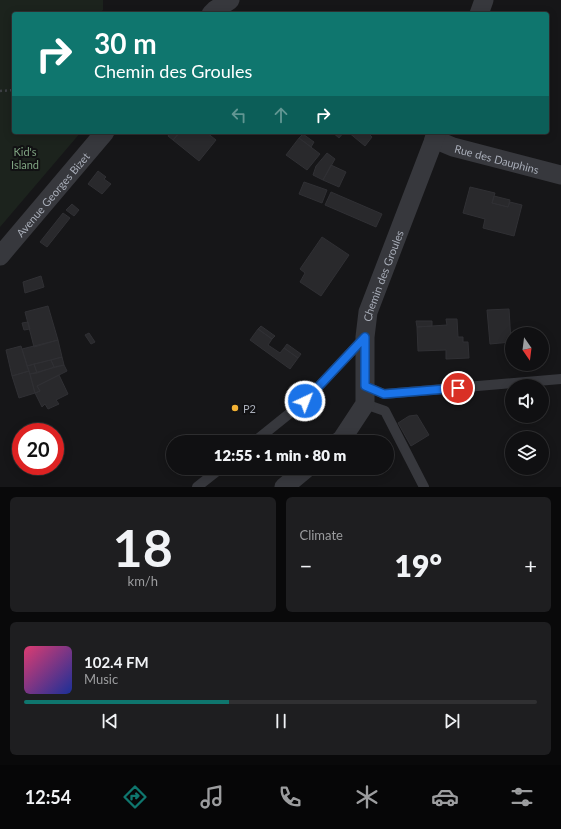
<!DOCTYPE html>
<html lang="en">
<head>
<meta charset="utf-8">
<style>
  body { margin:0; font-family:Lato,sans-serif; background:#1e1e20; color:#f1f3f6; height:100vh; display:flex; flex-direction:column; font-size:15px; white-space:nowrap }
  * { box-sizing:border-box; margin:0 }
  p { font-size:13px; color:#9c9d9f }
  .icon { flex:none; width:22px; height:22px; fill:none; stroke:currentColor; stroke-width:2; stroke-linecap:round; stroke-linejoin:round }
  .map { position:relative; height:487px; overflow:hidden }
  .side { display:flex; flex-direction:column; gap:10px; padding:10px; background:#09090a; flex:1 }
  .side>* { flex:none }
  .banner { position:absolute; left:12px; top:12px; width:537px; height:122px; border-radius:4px; box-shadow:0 2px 10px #0003,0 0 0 1px #303032; background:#0f766e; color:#fff; overflow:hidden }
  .needle { width:26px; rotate:166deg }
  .buttons { position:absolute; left:505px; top:327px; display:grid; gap:8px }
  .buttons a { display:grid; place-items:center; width:44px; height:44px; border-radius:50%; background:#101012; box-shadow:0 2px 10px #0003,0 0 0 1px #303032; font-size:20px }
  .speed { position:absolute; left:12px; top:423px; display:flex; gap:8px; font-size:20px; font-weight:700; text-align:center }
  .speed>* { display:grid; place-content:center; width:52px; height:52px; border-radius:50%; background:#101012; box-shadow:0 2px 10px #0003,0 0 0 1px #303032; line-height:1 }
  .speed .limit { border:6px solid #d22; background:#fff; color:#111 }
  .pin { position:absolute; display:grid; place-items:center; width:34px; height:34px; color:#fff; margin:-17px; border:2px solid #fff; border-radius:50%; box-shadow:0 1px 4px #0007 }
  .me { position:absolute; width:44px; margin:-22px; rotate:43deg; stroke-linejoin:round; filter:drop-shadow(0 0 3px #0008) }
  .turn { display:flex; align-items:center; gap:14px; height:84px; padding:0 16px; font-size:18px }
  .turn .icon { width:52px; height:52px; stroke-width:2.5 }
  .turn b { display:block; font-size:28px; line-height:34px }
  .lanes { display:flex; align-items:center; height:38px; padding:0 16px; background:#0003; justify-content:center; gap:20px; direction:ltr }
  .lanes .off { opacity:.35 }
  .big { font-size:30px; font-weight:800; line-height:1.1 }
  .side .card { flex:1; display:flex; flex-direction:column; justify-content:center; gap:6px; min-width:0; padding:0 14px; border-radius:6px; background:#1e1e20 }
  .side .dial { align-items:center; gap:0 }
  .dial b { font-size:52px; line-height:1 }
  .song { display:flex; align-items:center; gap:12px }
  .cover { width:48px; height:48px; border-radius:6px; background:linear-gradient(135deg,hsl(340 70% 55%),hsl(230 70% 35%)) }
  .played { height:4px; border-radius:2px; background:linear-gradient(90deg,#0f766e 40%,#303032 40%) }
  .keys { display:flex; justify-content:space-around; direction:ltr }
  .heat { display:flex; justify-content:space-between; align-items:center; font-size:22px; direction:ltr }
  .side .tiles { flex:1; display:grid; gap:10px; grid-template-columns:1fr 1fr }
  .card:last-child { grid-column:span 2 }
  .trip { position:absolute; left:166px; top:435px; width:228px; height:40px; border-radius:20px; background:#101012; box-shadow:0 2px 10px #0003,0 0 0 1px #303032; font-weight:800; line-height:40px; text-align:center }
  .dock { display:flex; height:64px; justify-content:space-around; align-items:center; background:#060607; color:#9c9d9f }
  .dock .icon { width:28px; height:28px }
  .dock .on { color:#0f766e }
  .dock b { font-size:18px; color:#f1f3f6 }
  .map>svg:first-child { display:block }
  .green { fill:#1c231d }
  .building { fill:#29292c; stroke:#303034 }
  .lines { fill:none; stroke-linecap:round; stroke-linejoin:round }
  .path { stroke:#3d3f44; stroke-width:2.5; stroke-dasharray:2 3; stroke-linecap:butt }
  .service { stroke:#37383d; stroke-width:10 }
  .minor { stroke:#37383d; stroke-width:19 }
  .route-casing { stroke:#114b97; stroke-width:10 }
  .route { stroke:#1a73e8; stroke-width:7 }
  .poi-dot { fill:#f2b134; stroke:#111113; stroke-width:1.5 }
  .labels { text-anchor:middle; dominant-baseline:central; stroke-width:4; stroke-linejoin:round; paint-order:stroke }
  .park-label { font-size:11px; fill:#7fa381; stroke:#111113 }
  .street-label { font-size:11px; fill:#a8adb8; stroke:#111113 }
  .poi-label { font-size:11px; fill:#a8adb8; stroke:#111113; text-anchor:start }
</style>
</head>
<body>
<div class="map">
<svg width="561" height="487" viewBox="0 0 561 487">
  <rect width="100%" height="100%" fill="#161618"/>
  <!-- green -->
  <path class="green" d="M0 0H103V10L99 14H14V132H81L0 227Z"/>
  <!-- building -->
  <path class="building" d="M171 132H180L173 140 168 136Z
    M180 132H206L216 140 199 161 173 140Z
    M332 132H344L339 138Z
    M348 132H367L372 137 365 146Z
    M303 134 314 142 311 147 299 138Z
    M299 138 320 154 307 170 286 155Z
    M327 153 335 159 323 180 313 175 316 166Z
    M331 165 346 172 339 187 323 180Z
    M98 171 106 177 104 179 111 184 102 194 88 184Z
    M304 182 327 190 322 203 299 194Z
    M470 187 495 193 492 203 508 207 510 202 522 205 514 236 483 228 485 219 463 213Z
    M331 192 382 214 376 227 325 205Z
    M494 196 510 200 508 207 492 203Z
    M72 204 79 210 74 216 66 210Z
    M63 213 70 218 47 247 40 242Z
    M322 237 349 255 321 296 300 282 305 273 300 269Z
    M41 276 44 287 25 293 23 282Z
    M48 306 58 340 34 347 25 312Z
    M509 309 511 342 490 344 487 310Z
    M446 319H457L458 337H463V342H468L469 358 446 359V350L418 351 417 327 447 325Z
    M416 321H432V326L417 327Z
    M28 322 30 329 24 330 22 323Z
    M261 326 275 336 272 339 258 329Z
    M258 329 272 339 268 345 280 353 284 348 298 358 290 369 250 340Z
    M89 333 95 342 91 344 85 335Z
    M58 340 62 357 27 366 22 349Z
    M287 344 301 354 298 358 284 348Z
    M21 346 29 371 12 376 6 350Z
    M62 357 64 365 54 367 51 360Z
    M51 360 54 367 37 373 34 364Z
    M34 364 37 373 30 374 27 366Z
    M64 365 67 371 37 386 40 391 35 393 30 374Z
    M29 371 35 393 19 398 12 376Z
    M59 375 68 394 56 400 59 404 48 409 45 404 42 407 35 393 40 391 37 386Z
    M417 415 429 435 411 446 398 423 409 416Z"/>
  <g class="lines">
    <!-- path -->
    <path class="path" d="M0 91 14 90"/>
    <!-- service -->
    <path class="service" d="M365 386 384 394 561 379
      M365 404 385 411 424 487
      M254 442 305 401 365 337
      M197 487 221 468"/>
    <!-- minor -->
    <g class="minor">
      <path d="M211 14 215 10 230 0"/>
      <path d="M479 14 484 0"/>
      <path id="s1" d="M434 139 453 147 561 175"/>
      <path id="s2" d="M0 256 105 132"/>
      <path id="s3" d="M338 442 342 439 365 404V337L368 312 437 132"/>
      <path d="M284 487 307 468"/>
    </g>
  </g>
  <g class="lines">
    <defs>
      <path id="route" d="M305 401 365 337V386L384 394 458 388"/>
    </defs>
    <!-- route casing -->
    <use href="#route" class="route-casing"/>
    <!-- route -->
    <use href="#route" class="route"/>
  </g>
  <!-- markers -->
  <circle class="poi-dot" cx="235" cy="408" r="4"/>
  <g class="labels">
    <!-- park labels -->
    <g class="park-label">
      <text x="25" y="151">Kid's<tspan x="25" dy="13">Island</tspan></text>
    </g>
    <!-- street labels -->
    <g class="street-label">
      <text stroke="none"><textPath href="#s1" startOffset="66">Rue des Dauphins</textPath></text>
      <text stroke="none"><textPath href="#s2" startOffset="81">Avenue Georges Bizet</textPath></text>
      <text stroke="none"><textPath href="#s3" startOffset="178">Chemin des Groules</textPath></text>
    </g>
    <!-- poi labels -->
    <g class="poi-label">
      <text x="243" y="408">P2</text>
    </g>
  </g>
</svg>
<div class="buttons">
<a><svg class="needle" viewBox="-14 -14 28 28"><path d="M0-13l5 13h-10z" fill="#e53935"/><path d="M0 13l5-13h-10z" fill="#9c9d9f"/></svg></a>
<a><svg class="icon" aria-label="sound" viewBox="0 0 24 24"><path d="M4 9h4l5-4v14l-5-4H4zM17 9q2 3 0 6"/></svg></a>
<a><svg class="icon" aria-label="layers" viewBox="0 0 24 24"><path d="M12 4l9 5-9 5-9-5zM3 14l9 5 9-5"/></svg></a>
</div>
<div class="speed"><div class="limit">20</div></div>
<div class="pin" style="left:458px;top:388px;background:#d93025"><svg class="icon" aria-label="arrive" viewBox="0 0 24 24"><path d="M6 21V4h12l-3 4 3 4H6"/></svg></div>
<svg class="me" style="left:305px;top:401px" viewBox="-20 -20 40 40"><circle r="17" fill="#1a73e8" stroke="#fff" stroke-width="3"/><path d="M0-11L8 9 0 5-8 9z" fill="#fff"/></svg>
<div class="trip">12:55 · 1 min · 80 m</div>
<div class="banner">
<div class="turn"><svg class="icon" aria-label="right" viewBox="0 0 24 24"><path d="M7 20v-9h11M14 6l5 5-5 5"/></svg><div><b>30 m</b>Chemin des Groules</div></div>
<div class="lanes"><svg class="icon off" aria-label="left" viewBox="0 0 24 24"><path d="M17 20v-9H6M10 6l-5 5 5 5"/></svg><svg class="icon off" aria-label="ahead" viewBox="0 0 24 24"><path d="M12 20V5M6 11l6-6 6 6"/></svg><svg class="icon" aria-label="right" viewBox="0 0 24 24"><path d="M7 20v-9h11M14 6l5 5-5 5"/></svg></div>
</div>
</div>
<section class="side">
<div class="tiles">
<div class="card dial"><b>18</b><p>km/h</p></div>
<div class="card"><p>Climate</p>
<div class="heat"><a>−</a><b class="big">19°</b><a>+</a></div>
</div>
<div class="card">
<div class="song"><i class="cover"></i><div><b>102.4 FM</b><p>Music</p></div></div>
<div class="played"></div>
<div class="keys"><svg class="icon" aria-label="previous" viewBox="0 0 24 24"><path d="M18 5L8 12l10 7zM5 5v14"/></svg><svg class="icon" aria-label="pause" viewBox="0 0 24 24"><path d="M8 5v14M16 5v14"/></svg><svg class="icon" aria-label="next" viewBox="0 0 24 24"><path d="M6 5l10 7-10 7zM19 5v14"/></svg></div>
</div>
</div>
</section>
<nav class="dock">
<b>12:54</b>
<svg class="icon on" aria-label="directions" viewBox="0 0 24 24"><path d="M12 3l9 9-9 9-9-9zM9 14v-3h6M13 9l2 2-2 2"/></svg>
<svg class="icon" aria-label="music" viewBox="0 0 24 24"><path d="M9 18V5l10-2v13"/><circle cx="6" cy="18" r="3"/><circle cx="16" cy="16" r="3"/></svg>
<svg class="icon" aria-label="phone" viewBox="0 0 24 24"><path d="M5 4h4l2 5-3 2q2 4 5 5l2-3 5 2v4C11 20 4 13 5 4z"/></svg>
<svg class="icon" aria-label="climate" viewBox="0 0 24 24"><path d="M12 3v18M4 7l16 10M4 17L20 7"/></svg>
<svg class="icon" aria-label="car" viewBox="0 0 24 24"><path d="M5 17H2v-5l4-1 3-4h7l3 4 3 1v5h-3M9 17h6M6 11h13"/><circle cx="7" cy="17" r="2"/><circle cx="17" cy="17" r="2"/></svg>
<svg class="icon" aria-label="filters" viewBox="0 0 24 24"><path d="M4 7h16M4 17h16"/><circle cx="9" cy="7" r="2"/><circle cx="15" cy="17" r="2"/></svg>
</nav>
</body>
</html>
